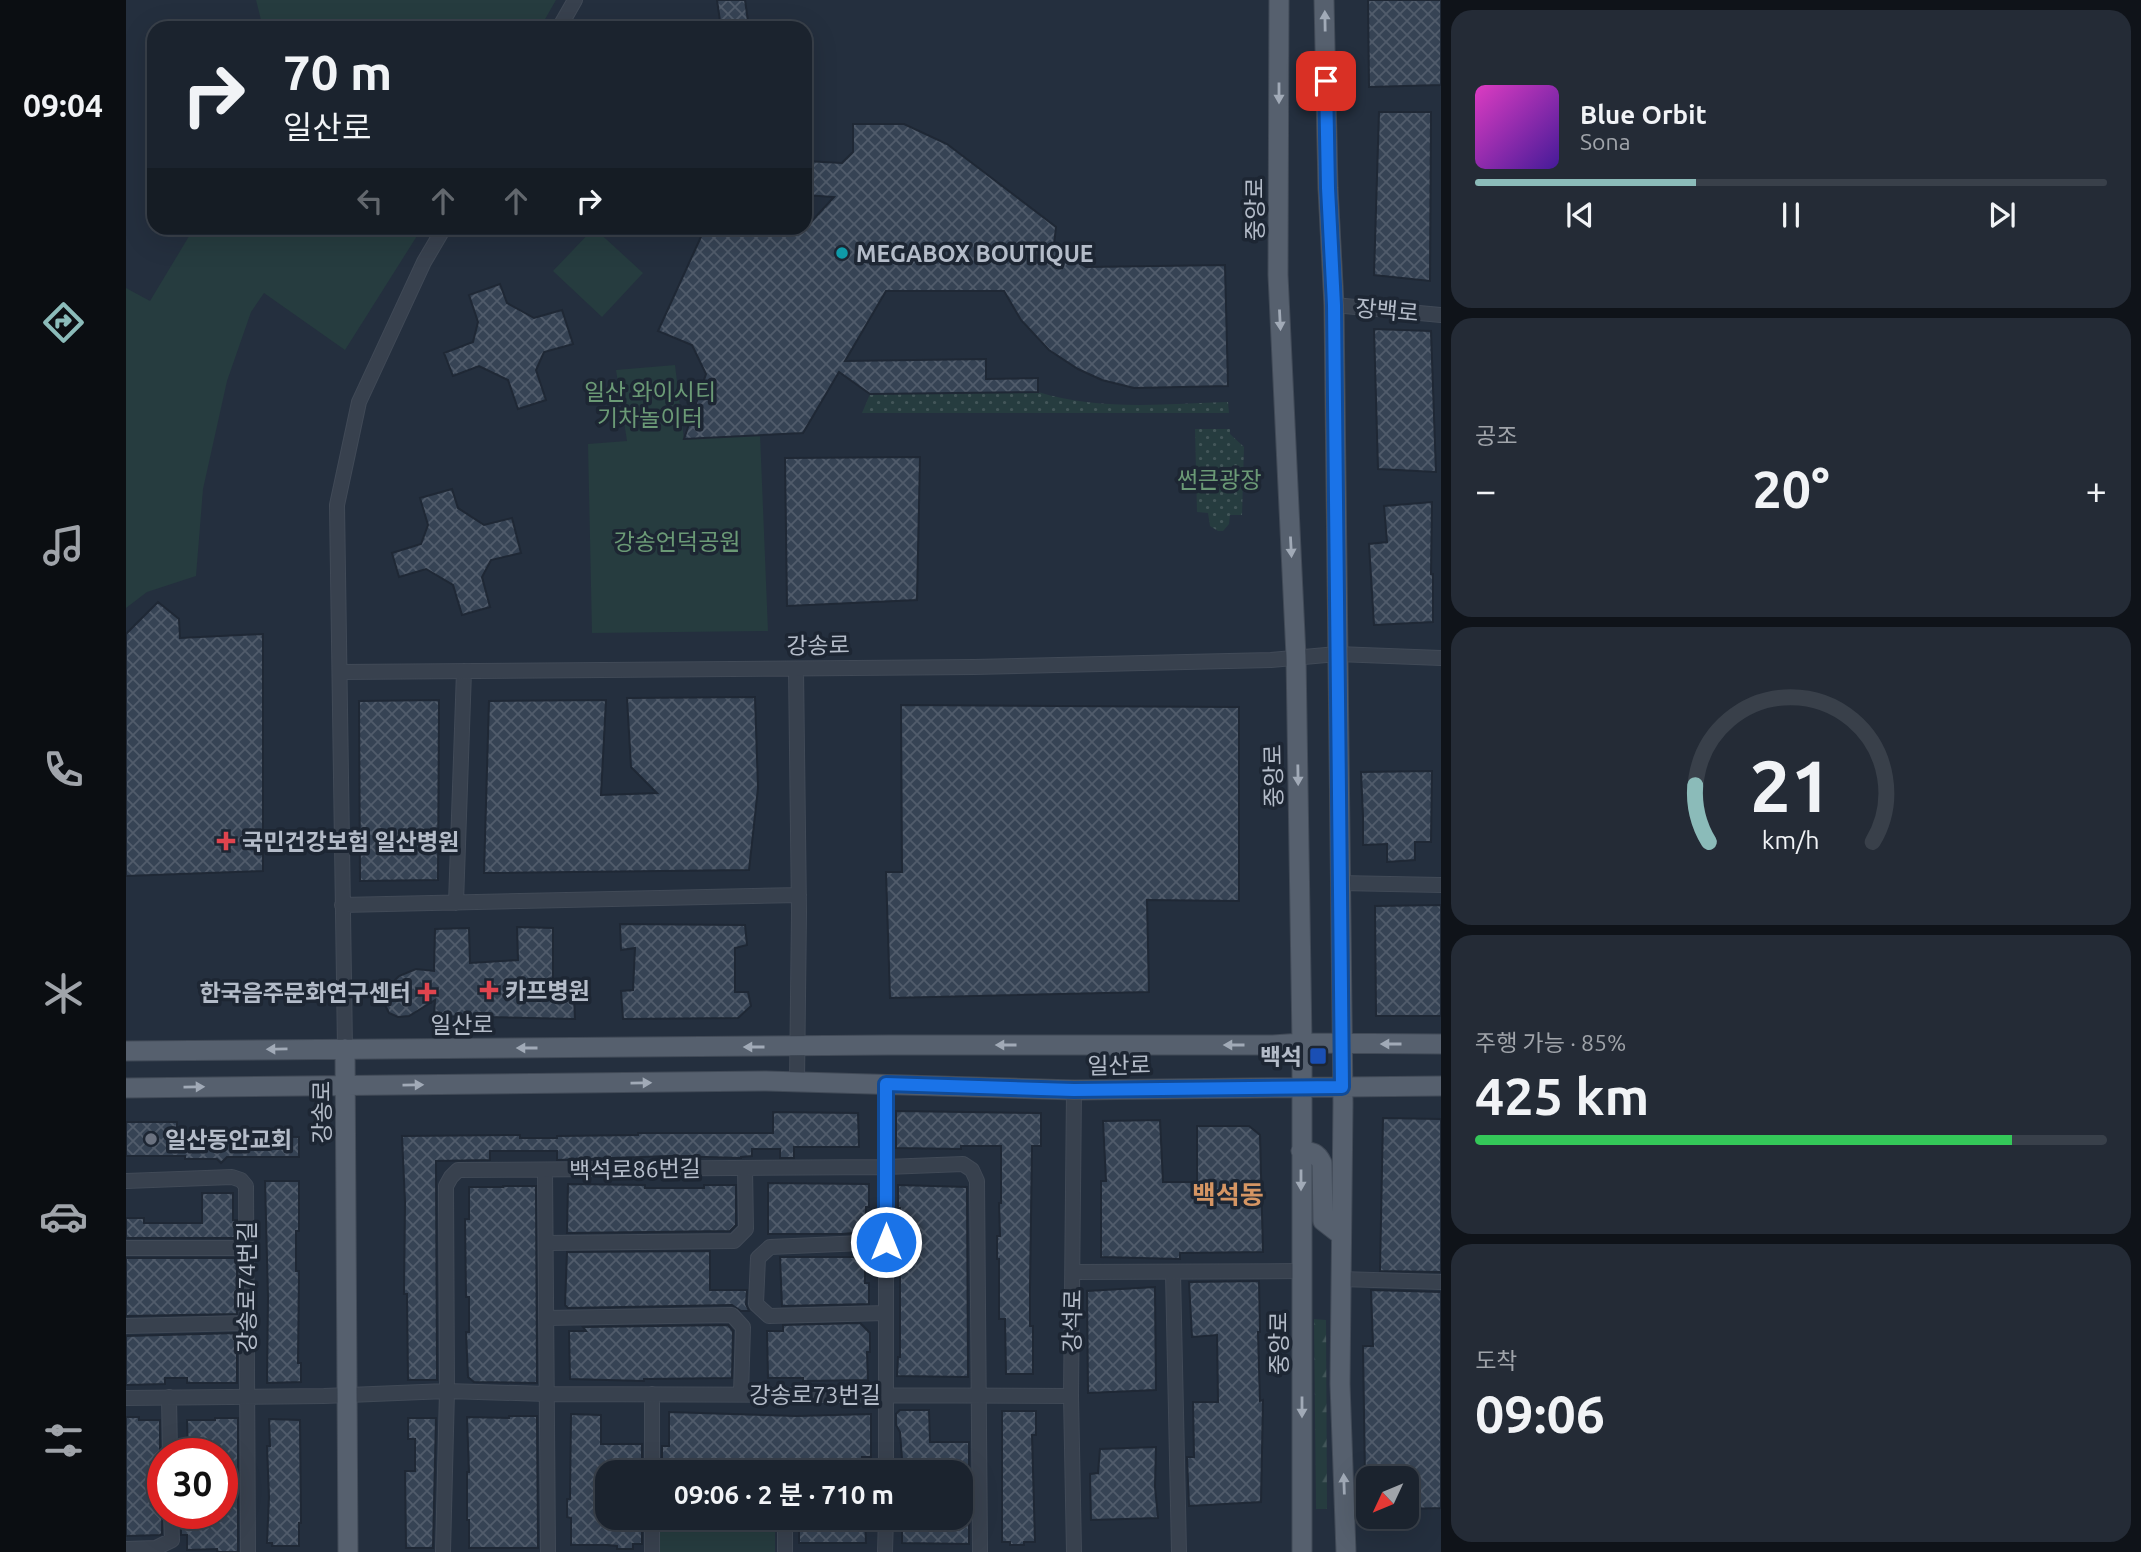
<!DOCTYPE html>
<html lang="ko">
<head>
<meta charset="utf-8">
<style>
  body { margin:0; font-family:Ubuntu,"Noto Sans KR",sans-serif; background:#242b36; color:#f1f3f6; height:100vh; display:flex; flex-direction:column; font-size:26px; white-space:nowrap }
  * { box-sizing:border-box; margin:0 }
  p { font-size:23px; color:#a0a4aa }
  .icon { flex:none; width:38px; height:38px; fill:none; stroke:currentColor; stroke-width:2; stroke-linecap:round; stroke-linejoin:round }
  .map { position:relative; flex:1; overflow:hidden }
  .side { display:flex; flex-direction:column; gap:10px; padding:10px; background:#0f1319; width:700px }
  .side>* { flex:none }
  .hud { position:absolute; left:21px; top:21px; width:665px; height:214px; border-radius:21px; box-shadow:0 7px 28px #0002,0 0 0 2px #39404a; background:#1b232e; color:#f1f3f6; overflow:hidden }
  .needle { width:46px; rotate:226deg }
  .buttons { position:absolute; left:1230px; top:1466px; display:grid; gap:14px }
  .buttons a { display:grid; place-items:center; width:63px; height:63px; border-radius:14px; background:#1b232e; box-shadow:0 7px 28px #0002,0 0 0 2px #39404a; font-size:35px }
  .speed { position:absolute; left:21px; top:1438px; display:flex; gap:14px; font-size:35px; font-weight:700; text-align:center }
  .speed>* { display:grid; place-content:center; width:91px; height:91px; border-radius:50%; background:#1b232e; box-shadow:0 7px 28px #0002,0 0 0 2px #39404a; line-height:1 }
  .speed .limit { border:10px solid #d22; background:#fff; color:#111 }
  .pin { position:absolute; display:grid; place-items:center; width:60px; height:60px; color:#fff; margin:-30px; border-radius:14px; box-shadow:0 4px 10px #0006 }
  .me { position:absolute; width:77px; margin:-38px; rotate:0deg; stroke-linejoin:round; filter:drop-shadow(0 0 5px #0008) }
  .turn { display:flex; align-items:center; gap:24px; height:147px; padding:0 21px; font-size:32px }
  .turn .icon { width:91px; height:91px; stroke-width:2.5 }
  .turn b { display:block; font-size:49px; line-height:60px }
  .lanes { display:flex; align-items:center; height:66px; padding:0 21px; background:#0003; justify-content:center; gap:35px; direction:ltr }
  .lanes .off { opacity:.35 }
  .big { font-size:52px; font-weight:600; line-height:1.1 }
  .side .card { flex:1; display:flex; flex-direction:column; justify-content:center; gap:10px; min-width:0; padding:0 24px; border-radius:21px; background:#242b36 }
  .side .dial { align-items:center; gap:0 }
  .dial svg { height:182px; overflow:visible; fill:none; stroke:#39404a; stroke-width:7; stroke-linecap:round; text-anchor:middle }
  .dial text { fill:#f1f3f6; stroke:none }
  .song { display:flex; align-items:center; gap:21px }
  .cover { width:84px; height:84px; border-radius:10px; background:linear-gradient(135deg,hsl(310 70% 55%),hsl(260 70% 35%)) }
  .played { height:7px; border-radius:4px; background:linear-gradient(90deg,#8bbbb9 35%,#39404a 35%) }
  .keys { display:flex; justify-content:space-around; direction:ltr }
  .heat { display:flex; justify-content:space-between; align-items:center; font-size:38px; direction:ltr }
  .charge { height:10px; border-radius:5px; background:linear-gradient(90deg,#34c759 85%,#39404a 0) }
  .trip { position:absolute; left:469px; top:1460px; width:378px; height:70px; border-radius:21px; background:#1b232e; box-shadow:0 7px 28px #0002,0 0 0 2px #39404a; font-weight:600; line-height:70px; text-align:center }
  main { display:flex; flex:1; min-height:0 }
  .tabs { display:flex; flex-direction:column; width:126px; justify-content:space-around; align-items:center; background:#0b0e12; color:#a0a4aa }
  .tabs .icon { width:49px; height:49px }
  .tabs .active { color:#8bbbb9 }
  .tabs b { font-size:32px; color:#f1f3f6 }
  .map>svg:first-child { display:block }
  .green { fill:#263c3f }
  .forest { fill:url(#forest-firs) }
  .garden { fill:url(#garden-dots) }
  .building { fill:url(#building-cross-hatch); stroke:#1f2835; stroke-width:2 }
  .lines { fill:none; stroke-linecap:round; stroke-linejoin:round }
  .minor-casing { stroke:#414a57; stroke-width:16 }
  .major-casing { stroke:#414a57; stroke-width:21 }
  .minor { stroke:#38414e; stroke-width:14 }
  .major { stroke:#56606e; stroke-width:19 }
  .oneway { fill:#a1aab7 }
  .route-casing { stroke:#114b97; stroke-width:18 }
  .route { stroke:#1a73e8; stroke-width:12 }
  .culture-dot { fill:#0f9aa8; stroke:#1d2633; stroke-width:2.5 }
  .health-dot { fill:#e0444e; stroke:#1d2633; stroke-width:2.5 }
  .transit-dot { fill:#1a4fb4; stroke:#1d2633; stroke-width:2.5 }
  .worship-dot { fill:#6b7280; stroke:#1d2633; stroke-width:2.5 }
  .labels { text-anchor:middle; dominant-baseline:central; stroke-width:7; stroke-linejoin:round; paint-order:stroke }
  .street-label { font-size:23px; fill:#b4bcc9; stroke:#1d2633 }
  .poi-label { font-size:23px; font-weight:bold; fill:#b4bcc9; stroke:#1d2633; text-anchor:start }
  .park-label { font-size:23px; fill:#6b9a76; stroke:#1d2633 }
  .quarter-label { font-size:26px; font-weight:bold; fill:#d59563; stroke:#1d2633 }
</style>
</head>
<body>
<main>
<nav class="tabs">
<b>09:04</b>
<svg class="icon active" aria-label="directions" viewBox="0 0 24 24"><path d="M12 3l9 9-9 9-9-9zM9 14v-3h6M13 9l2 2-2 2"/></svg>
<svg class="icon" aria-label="music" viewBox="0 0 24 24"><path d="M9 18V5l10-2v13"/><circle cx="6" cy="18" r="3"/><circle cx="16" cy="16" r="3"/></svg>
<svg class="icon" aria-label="phone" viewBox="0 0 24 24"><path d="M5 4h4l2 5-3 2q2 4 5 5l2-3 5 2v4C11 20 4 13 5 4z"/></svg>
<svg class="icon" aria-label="climate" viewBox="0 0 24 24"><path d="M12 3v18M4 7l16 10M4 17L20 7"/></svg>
<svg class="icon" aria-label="car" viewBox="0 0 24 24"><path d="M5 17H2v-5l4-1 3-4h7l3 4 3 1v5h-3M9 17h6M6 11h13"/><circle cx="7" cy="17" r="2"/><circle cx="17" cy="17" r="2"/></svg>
<svg class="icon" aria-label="filters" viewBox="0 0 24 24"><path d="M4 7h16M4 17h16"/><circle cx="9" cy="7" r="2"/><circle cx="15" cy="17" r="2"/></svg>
</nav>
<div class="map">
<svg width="1315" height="1552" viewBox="0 0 1315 1552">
  <defs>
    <pattern id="forest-firs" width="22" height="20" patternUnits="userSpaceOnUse" patternTransform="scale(1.75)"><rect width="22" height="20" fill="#263c3f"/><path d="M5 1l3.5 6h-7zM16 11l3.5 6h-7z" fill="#435659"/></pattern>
    <pattern id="garden-dots" width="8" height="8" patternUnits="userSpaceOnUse" patternTransform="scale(1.75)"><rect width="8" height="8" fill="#263c3f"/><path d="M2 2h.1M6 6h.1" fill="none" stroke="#435659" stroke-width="1.8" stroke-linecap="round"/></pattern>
    <pattern id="building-cross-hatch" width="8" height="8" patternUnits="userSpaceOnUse" patternTransform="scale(1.75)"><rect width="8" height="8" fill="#364354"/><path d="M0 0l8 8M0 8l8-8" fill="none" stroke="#515c6b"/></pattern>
  </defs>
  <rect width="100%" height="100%" fill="#242f3e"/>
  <!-- green -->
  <path class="green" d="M130 0H430L414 28H137Z
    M68 228H296L219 350 138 293 125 312 101 381 77 489 70 576 21 592 0 608V288L24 301Z
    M468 228 517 273 476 317 427 271Z
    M549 365 558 439 634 434 642 631 466 633 462 444 501 441 490 370Z
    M533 1517H649V1552H533Z"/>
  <!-- forest -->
  <path class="forest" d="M1188 1319 1200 1320 1201 1509H1190Z"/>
  <!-- garden -->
  <path class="garden" d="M912 392C973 411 1039 404 1102 402L1103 413H736L744 394Z
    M1069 429H1104V434L1118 447 1116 515H1104L1103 524 1097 531H1092L1084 526 1082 513 1071 512Z"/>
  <!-- building -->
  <path class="building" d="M591 0H619L623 28H595Z
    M1242 0H1315V85L1243 87Z
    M1253 112H1305L1304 281 1248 275Z
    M727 124H778L821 144 930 227 928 245 960 267 1099 265 1102 386 1008 388 976 380 952 369 923 350 895 320 878 291H760L719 361 860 359V379L912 378V392L744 394 713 372 677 433 558 439 580 374 566 345 532 331 579 228H679V218L685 222 708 197 679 195V161L716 163 727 152Z
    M374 284 381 303 408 318 436 310 447 344 418 352 410 370 420 400 392 409 382 380 353 366 327 376 318 353 347 342 352 322 343 295Z
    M1248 329 1305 331 1310 472 1252 469Z
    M794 457 791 600 661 606 659 458Z
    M326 489 332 508 358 525 386 518 395 553 365 560 356 577 364 607 336 615 327 585 300 569 273 577 266 553 295 544 302 525 294 498Z
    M1306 502 1305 574H1307V622L1248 625 1243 544 1261 542 1258 506Z
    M32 602 53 619 54 638 137 634V871L0 876V634Z
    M629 697 632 788 623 870 358 873 363 701 480 700 475 795 531 793 505 767 501 698Z
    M313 700 312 880 234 881 233 701Z
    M775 705 1113 707V901L1021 900 1023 992 764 998 760 872H776Z
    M1306 771 1305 842H1289V860L1261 862V844L1237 845V816L1235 772Z
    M1315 905V1016H1250L1249 906Z
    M494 924 619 925 621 945 609 948V992H622L625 1006 612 1018 497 1019 495 991 507 990 509 948 495 950Z
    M391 927 427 928V996L448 995 449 1019 308 1016 309 1000 283 1016 272 1017 263 1013 259 1005V997L266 983 273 976 290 969 308 971 309 929 343 928 344 963 392 960Z
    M770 1111 915 1113V1146H906L904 1288V1326H907V1374H880L879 1319H873V1259H871V1236H874L873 1203H875V1146H835V1149L770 1148Z
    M647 1112 732 1113 733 1147H668V1158H654V1149H626V1156L615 1157V1158L544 1156 431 1160V1151H364V1160L310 1161 311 1380H282L281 1294H278L279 1202 276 1136 394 1135V1138H431V1136L512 1135V1133H647Z
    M1257 1118 1315 1119V1272L1254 1271Z
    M1034 1120 1037 1182H1071V1126H1123L1134 1135 1137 1252 1054 1253V1259L975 1257V1181H980L977 1121Z
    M0 1122H51V1139H89V1135L173 1137V1157H101L95 1163 91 1159H59V1156H0Z
    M139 1181H173V1231H170V1271H173L172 1363H175V1382L141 1383 142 1297Z
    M642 1183 743 1184V1207H740V1232L716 1234H642Z
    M442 1184 519 1185V1188H578V1185H610V1225L604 1231 441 1233Z
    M772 1185 841 1187 842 1377 771 1376 772 1357H774V1208H772Z
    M377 1186H410L411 1383 348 1382 342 1377 340 1332H343V1297H340L339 1219H343V1187H377Z
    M76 1193H107V1220H111V1238H0V1218H18V1223H76Z
    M584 1251V1290H621L620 1304 623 1311H615L606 1305 442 1308 439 1305 441 1252Z
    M654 1257H739V1283H743V1304L656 1306Z
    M0 1258H111V1314L0 1316Z
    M1133 1281 1134 1332H1132L1134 1401 1137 1400 1135 1502 1063 1506 1061 1457H1068L1067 1402H1092L1091 1335 1066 1337 1063 1282Z
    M1029 1287 1030 1390 962 1393 961 1291Z
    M1245 1290 1315 1292V1508L1281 1509V1479H1239L1237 1346H1247Z
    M734 1323 744 1333V1352H741L742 1380 677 1381V1378H642L641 1331H657V1325Z
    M602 1325 607 1331 606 1378 518 1379V1381L444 1379 443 1331H460L457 1327Z
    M111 1333V1383H61V1378H39V1384L0 1385V1336Z
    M774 1410H803L804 1442H843V1472H777L774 1432 770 1425V1414Z
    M876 1411H910V1435H906L909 1542H898V1545H884V1542H876Z
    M543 1412 671 1416 745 1414V1457H736V1465L536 1466V1446H543Z
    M445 1414 475 1415V1444H516V1472H472V1499H474L475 1517H516V1544H507V1549H491V1546L482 1545H445V1518L441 1517V1499H444Z
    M383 1416H411L412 1548H343V1520H341V1472H343L341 1417 383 1418Z
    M0 1417H13V1420H34V1454L37 1460 36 1534 34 1535 0 1536Z
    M89 1418H112V1552H91V1549L61 1550V1535H55V1520H91V1517H96V1454H62L61 1420H89Z
    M282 1418H310L307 1548H280L279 1471H289V1439H282Z
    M143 1419 174 1420 175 1523H173V1546H146V1543H141L143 1497 141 1446H144Z
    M1030 1447 1029 1487 1032 1518 965 1520 964 1474 972 1473 974 1449Z
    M713 1519H739L740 1543H673V1521H713Z
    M776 1522 843 1523V1544L776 1543Z"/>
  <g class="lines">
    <defs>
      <path id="minor" d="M433 28 449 0
        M1208 305 1315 315
        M670 669 673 912 671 1082
        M214 672 848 667 1145 660 1211 654 1315 658
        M1214 883 1315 885
        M330 903 338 671
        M216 905 673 895
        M219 1049 211 505 233 402 298 262 318 228
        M948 1090 945 1396 948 1552
        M419 1170 422 1552
        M0 1181 106 1177 115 1180 120 1186 122 1552
        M420 1243 608 1241 620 1229 619 1168
        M0 1248H121
        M947 1272 1176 1271
        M1047 1273 1053 1552
        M1214 1279 1315 1282
        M760 1313 643 1316 630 1304 632 1258 644 1247 760 1242
        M420 1318 606 1315 617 1327 615 1394
        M0 1326 120 1323
        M526 1394V1472
        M43 1397 44 1454
        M0 1398 198 1396 321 1391 421 1394 945 1396
        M760 1472V1084
        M0 1549 30 1548 46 1540 45 1514
        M317 1552 321 1391 320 1186 325 1177 332 1170 760 1167 837 1164 846 1170 851 1181 854 1552
        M526 1552V1517
        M659 1552V1517
        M759 1552 760 1517"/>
      <path id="major" d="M1153 0 1152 275 1170 656 1176 1043V1552
        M1198 0 1202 188 1208 305 1217 1103 1214 1384 1220 1552
        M219 1049 222 1552
        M0 1051 763 1045H1147L1176 1043 1315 1044
        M0 1088 640 1081 948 1090 1315 1086
        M1175 1151C1186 1152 1191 1152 1196 1163L1197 1221 1215 1235"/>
    </defs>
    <!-- minor casing -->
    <use href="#minor" class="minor-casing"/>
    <!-- major casing -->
    <use href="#major" class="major-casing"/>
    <!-- minor -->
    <use href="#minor" class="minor"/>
    <!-- major -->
    <use href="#major" class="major"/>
  </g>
  <!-- one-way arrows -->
  <defs><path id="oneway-solid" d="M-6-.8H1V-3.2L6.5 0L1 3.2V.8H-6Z" transform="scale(1.75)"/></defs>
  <g class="oneway">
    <use href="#oneway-solid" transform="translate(1199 21) rotate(-91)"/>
    <use href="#oneway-solid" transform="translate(1153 93) rotate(90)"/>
    <use href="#oneway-solid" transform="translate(1154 320) rotate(87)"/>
    <use href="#oneway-solid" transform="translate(1165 547) rotate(87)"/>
    <use href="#oneway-solid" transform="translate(1172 775) rotate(89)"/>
    <use href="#oneway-solid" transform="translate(1265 1044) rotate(180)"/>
    <use href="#oneway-solid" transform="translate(880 1045) rotate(-180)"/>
    <use href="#oneway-solid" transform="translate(1108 1045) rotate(180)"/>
    <use href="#oneway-solid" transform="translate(628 1047) rotate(180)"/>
    <use href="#oneway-solid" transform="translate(401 1048) rotate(180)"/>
    <use href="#oneway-solid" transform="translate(151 1049) rotate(179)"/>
    <use href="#oneway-solid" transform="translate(515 1083) rotate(-1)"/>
    <use href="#oneway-solid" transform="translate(287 1085) rotate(-1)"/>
    <use href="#oneway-solid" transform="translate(68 1087) rotate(-1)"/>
    <use href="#oneway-solid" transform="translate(1175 1180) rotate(90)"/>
    <use href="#oneway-solid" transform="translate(1176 1407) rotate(90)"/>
    <use href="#oneway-solid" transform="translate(1218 1484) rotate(-92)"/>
  </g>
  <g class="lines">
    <defs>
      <path id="route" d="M760 1242V1084L948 1090 1216 1087 1208 305 1202 188 1200 81"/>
    </defs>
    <!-- route casing -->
    <use href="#route" class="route-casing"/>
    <!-- route -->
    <use href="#route" class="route"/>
  </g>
  <!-- markers -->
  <circle class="culture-dot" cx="716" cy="253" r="7"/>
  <g class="health-dot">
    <path d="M96.5 830.5h7v7h7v7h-7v7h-7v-7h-7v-7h7z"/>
    <path d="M359.5 979.5h7v7h7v7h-7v7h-7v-7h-7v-7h7z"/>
    <path d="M297.5 981.5h7v7h7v7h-7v7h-7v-7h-7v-7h7z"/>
  </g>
  <rect class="transit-dot" x="1183" y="1047" width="18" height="18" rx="3.5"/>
  <circle class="worship-dot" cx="25" cy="1139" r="7"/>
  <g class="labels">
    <!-- street labels -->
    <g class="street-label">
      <text transform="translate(1128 209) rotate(-90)">중앙로</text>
      <text transform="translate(1261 310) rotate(5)">장백로</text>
      <text transform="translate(692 645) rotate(-1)">강송로</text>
      <text transform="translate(1147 776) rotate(-91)">중앙로</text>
      <text x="336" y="1024">일산로</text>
      <text transform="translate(993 1065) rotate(-1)">일산로</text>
      <text transform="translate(195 1112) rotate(-90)">강송로</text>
      <text transform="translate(509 1169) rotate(-1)">백석로86번길</text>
      <text transform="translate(120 1287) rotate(-90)">강송로74번길</text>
      <text transform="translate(946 1321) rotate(-89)">강석로</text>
      <text transform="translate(1152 1343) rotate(-90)">중앙로</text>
      <text x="689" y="1394">강송로73번길</text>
    </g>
    <!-- poi labels -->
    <g class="poi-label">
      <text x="730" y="253">MEGABOX BOUTIQUE</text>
      <text x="116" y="841">국민건강보험 일산병원</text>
      <text x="379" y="990">카프병원</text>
      <text x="285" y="992" text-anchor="end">한국음주문화연구센터</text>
      <text x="1176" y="1056" text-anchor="end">백석</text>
      <text x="39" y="1139">일산동안교회</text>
    </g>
    <!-- park labels -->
    <g class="park-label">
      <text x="524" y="391">일산 와이시티<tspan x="524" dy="26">기차놀이터</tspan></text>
      <text x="1093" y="479">썬큰광장</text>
      <text x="551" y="541">강송언덕공원</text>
    </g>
    <!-- quarter labels -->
    <g class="quarter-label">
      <text x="1102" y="1194">백석동</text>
    </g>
  </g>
</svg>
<div class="buttons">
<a><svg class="needle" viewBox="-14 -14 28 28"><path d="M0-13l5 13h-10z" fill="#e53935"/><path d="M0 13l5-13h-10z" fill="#a0a4aa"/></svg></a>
</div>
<div class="speed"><div class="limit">30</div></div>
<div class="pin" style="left:1200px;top:81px;background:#d93025"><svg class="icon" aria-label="arrive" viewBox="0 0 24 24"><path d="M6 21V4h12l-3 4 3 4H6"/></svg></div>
<svg class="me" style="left:760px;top:1242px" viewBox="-20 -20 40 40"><circle r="17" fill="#1a73e8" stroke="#fff" stroke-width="3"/><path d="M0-11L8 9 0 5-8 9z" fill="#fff"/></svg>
<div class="trip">09:06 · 2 분 · 710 m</div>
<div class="hud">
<div class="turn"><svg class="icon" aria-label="right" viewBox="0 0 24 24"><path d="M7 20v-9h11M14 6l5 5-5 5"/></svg><div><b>70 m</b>일산로</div></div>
<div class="lanes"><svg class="icon off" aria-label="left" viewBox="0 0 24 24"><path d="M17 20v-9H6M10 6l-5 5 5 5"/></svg><svg class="icon off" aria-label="ahead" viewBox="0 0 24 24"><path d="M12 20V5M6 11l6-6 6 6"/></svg><svg class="icon off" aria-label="ahead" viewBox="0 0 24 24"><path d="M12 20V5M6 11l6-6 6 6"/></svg><svg class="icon" aria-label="right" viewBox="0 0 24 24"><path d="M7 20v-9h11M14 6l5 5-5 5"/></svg></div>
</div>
</div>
<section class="side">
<div class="card">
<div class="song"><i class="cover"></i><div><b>Blue Orbit</b><p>Sona</p></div></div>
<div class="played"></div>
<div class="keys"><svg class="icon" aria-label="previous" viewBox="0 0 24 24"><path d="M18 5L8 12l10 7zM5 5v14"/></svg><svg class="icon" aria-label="pause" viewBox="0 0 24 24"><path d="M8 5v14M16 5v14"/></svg><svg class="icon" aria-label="next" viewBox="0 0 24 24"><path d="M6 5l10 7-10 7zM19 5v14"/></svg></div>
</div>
<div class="card"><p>공조</p>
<div class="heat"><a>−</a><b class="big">20°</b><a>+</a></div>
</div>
<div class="card dial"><svg viewBox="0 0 100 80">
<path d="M14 69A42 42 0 1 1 86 69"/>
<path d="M14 69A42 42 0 0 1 8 44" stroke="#8bbbb9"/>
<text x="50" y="56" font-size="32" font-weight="700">21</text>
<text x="50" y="72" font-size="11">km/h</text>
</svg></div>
<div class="card"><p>주행 가능 · 85%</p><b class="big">425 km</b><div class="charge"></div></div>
<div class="card"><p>도착</p><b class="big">09:06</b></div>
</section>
</main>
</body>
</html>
